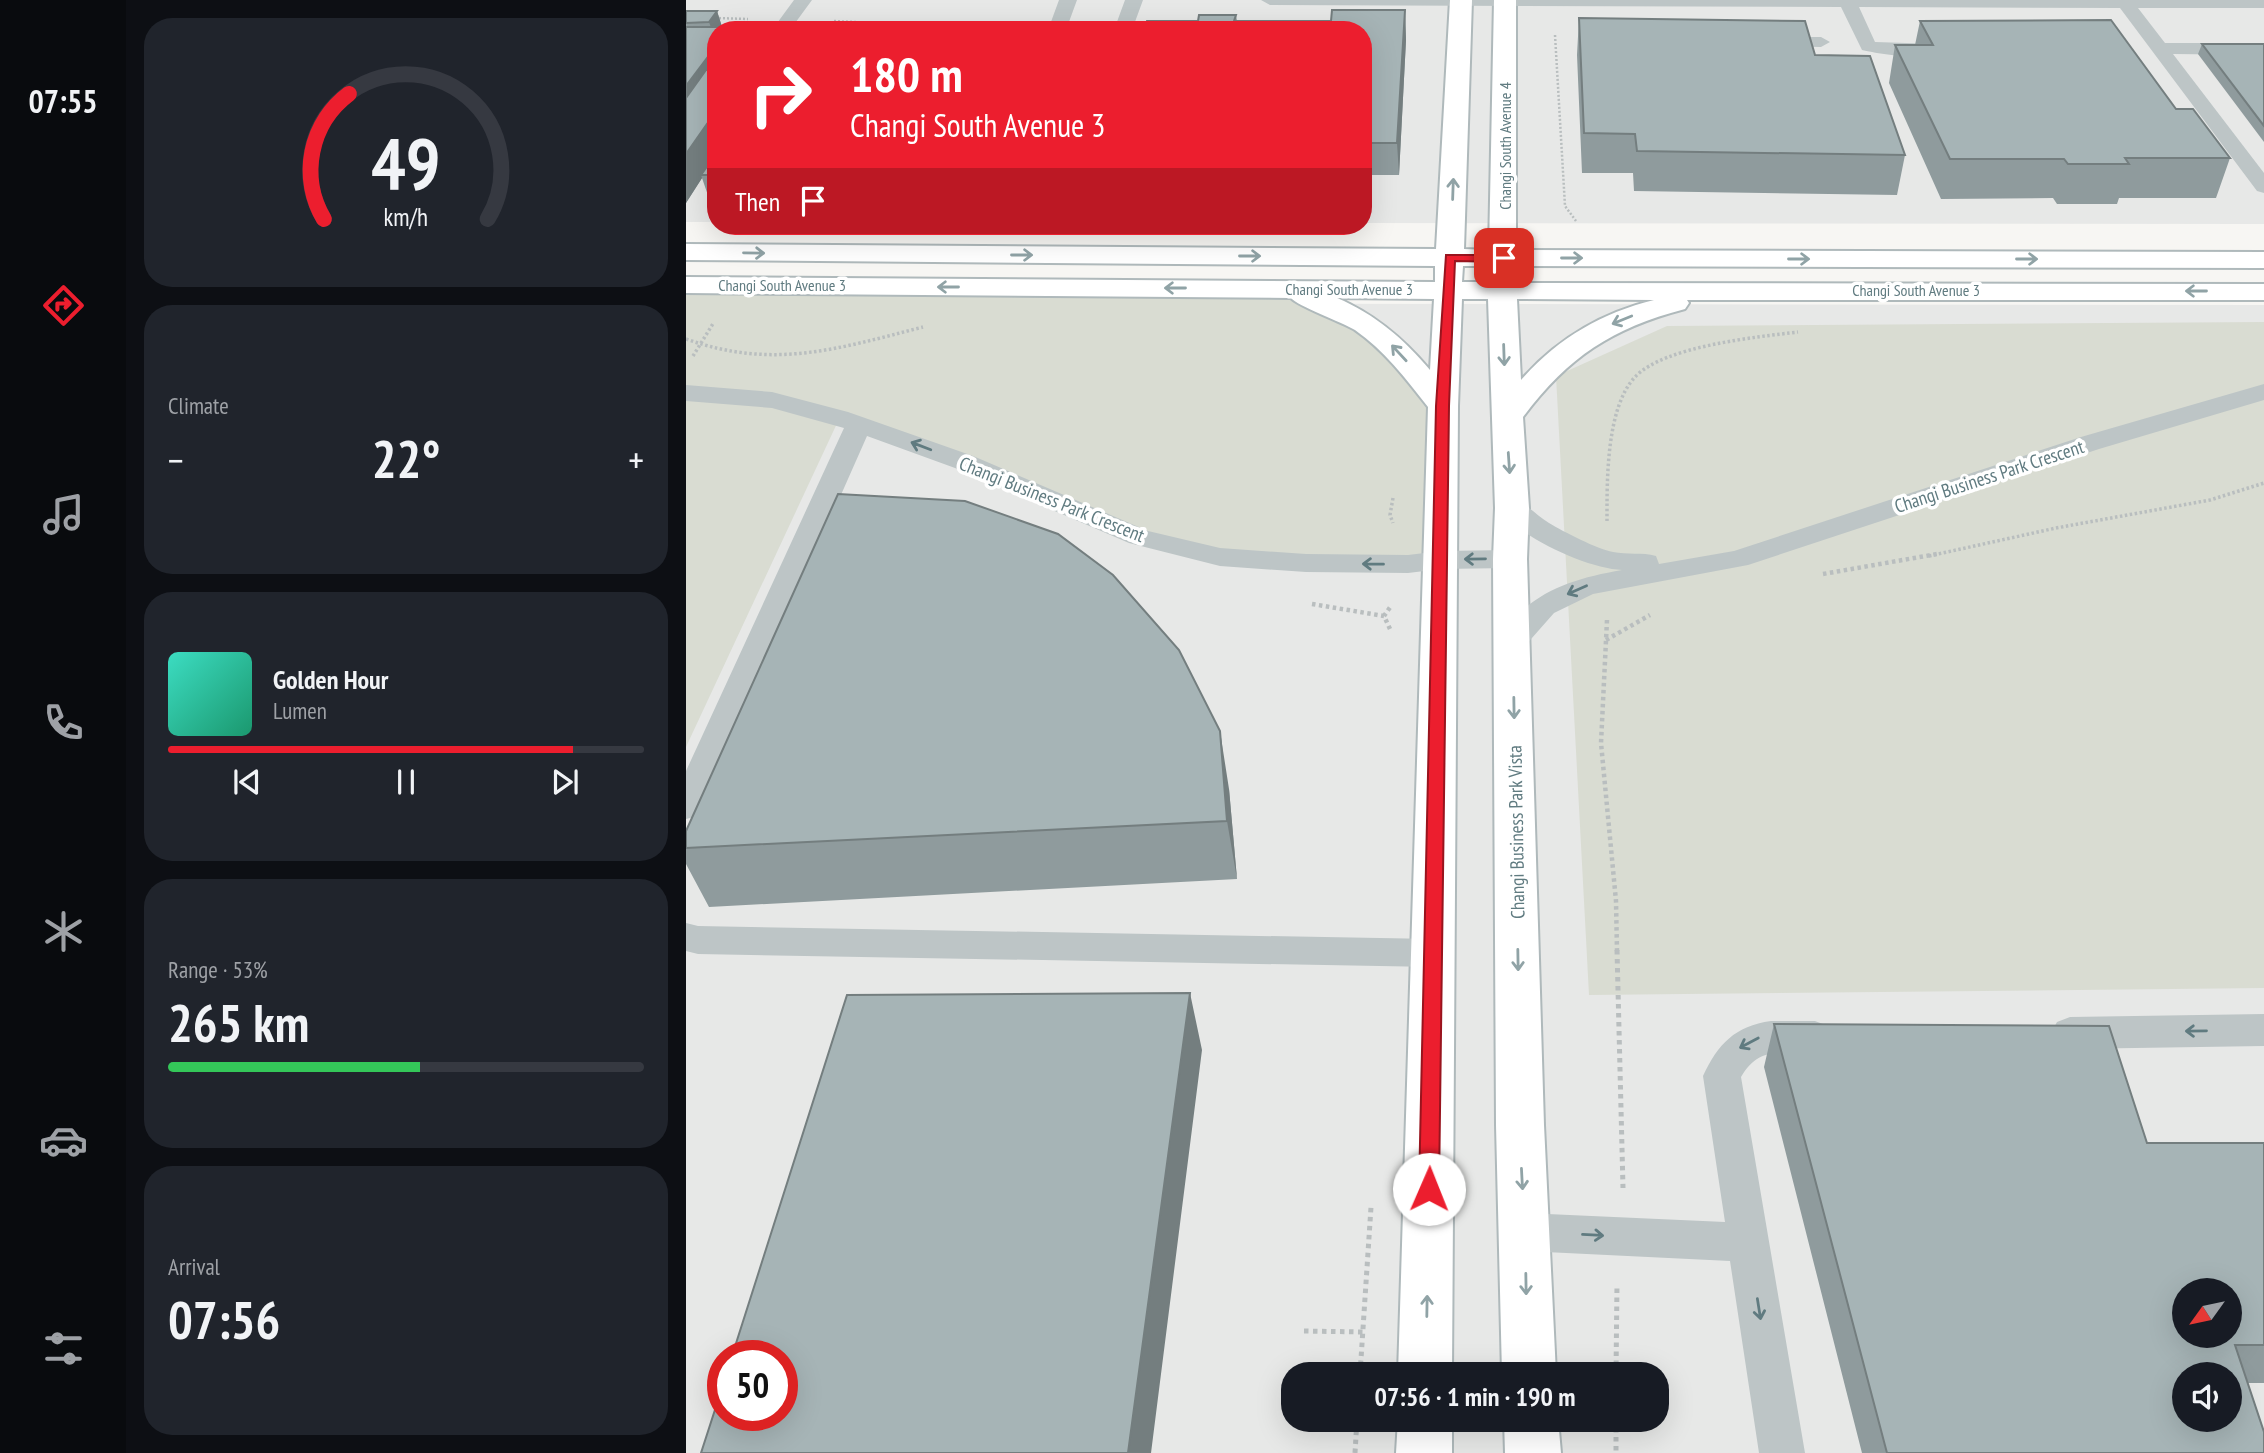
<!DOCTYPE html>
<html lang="en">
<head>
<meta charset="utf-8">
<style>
  body { margin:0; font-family:"PT Sans Narrow",sans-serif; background:#20242c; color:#f1f3f6; height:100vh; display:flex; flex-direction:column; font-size:26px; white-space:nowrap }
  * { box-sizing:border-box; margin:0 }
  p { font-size:23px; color:#9ea1a6 }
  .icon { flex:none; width:38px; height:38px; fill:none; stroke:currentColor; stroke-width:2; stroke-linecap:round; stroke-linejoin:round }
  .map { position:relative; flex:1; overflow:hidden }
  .drawer { display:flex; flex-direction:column; gap:18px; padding:18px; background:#0d0f14; width:560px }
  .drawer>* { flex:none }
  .top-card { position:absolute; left:21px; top:21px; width:665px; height:214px; border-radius:28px; box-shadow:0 7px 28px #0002; background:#ec1e2e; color:#fff; overflow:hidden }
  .needle { width:46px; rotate:237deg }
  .buttons { position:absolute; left:1486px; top:1278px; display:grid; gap:14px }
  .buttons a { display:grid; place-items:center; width:70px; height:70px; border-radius:50%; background:#171b24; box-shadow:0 7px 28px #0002; font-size:35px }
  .speed { position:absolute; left:21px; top:1340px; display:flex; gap:14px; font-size:35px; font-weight:700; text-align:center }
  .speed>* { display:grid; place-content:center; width:91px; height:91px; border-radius:50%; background:#171b24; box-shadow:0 7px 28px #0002; line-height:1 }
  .speed .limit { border:10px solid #d22; background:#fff; color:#111 }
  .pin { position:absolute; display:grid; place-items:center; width:60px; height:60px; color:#fff; margin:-30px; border-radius:14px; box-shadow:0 4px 10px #0006 }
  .me { position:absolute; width:77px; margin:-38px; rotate:1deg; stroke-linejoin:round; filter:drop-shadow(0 0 5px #0008) }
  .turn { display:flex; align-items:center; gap:24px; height:147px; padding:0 28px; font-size:32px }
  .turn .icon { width:91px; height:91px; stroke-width:2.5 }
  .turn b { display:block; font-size:49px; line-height:60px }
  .then { display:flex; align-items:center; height:66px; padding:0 28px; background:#0003; gap:14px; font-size:26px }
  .big { font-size:52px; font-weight:700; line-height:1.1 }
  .drawer .tile { flex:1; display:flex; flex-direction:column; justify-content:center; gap:10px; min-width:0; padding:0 24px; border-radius:28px; background:#20242c }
  .drawer .dial { align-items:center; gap:0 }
  .dial svg { height:182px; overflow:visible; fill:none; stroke:#363941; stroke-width:7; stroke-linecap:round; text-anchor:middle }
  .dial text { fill:#f1f3f6; stroke:none }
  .song { display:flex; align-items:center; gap:21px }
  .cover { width:84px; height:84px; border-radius:10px; background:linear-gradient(135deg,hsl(170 70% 55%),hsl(160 70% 35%)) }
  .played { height:7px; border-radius:4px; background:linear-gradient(90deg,#ec1e2e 85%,#363941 85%) }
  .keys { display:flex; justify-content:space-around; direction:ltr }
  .heat { display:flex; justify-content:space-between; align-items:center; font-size:38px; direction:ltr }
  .charge { height:10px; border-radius:5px; background:linear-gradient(90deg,#34c759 53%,#363941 0) }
  .trip { position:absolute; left:595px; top:1362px; width:388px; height:70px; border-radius:28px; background:#171b24; box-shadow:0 7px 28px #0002; font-weight:700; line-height:70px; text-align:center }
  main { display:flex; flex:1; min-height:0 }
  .menu { display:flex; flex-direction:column; width:126px; justify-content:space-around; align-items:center; background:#090b0e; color:#9ea1a6 }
  .menu .icon { width:49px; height:49px }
  .menu .on { color:#ec1e2e }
  .menu b { font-size:32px; color:#f1f3f6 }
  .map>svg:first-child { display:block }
  .built { fill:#e7e8e7; fill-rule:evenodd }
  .green { fill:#d9dcd2 }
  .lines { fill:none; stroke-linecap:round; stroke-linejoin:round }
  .secondary-casing { stroke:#afb9bb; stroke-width:4 }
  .path-far3 { stroke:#b9bebf; stroke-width:2.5; stroke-dasharray:2 2; stroke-linecap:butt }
  .path-far2 { stroke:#b9bebf; stroke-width:3.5; stroke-dasharray:2.5 2.5; stroke-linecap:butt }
  .path-far1 { stroke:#b9bebf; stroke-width:4.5; stroke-dasharray:3.5 3.5; stroke-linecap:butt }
  .path { stroke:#b9bebf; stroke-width:5; stroke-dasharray:4.5 4.5; stroke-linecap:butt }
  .lane { fill:#bdc5c6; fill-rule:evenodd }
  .secondary { fill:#fff; fill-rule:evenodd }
  .wall { fill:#8f9b9d }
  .shaded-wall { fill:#747e7f }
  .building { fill:#a6b4b6; stroke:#747e7f; stroke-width:2; fill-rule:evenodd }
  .oneway { stroke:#90a3a6 }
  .oneway2 { stroke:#607b80 }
  .route { fill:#ec1e2e; stroke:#99141e; stroke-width:2 }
  .labels { text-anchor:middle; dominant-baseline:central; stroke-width:7; stroke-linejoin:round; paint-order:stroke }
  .far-street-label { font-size:16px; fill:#607b80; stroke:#fff }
  .street-label { font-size:19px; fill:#607b80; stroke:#fff }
</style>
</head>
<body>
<main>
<nav class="menu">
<b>07:55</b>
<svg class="icon on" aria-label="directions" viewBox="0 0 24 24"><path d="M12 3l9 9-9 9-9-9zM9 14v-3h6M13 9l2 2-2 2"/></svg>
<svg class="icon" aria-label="music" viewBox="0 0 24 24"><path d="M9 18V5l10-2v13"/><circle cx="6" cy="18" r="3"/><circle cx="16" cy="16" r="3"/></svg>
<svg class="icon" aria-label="phone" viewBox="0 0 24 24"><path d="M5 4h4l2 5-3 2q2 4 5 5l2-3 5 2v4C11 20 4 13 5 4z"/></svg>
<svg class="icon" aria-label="climate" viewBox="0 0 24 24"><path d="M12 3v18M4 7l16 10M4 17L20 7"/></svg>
<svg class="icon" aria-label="car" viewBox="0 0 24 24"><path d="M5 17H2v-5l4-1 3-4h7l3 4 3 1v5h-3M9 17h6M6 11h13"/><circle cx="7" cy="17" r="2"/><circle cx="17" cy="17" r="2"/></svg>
<svg class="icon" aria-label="filters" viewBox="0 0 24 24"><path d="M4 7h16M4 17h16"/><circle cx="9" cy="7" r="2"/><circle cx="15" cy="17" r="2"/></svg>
</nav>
<section class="drawer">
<div class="tile dial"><svg viewBox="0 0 100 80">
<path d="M14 69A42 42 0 1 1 86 69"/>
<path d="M14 69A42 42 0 0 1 25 14" stroke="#ec1e2e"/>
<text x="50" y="56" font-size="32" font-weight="700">49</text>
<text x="50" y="72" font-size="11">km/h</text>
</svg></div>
<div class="tile"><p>Climate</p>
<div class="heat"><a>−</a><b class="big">22°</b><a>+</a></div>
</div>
<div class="tile">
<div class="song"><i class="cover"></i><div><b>Golden Hour</b><p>Lumen</p></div></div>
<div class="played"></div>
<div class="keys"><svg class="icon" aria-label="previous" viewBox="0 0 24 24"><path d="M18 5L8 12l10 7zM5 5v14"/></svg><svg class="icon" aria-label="pause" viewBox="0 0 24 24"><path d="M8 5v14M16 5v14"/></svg><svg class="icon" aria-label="next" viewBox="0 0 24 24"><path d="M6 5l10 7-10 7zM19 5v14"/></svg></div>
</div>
<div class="tile"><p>Range · 53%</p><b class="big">265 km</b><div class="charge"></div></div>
<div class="tile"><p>Arrival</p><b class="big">07:56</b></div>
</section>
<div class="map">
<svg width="1578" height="1453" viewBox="0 0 1578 1453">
  <rect width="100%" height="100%" fill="#f7f6f3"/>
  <!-- built -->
  <path class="built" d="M0 0H1578V224L677 223V30H30V222H0Z
    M0 303 1578 305V1453H0ZM1498 1290H1544V1335H1498ZM37 1356H96V1416H37ZM607 1374H971V1419H607ZM1498 1374H1544V1419H1498Z"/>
  <!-- green -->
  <path class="green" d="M0 286 621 297 666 314 756 406 754 560 620 563 453 536 154 417 0 747Z
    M1578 322V988L903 995 870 376 981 326Z"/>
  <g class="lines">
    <defs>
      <path id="secondary" d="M764 0H786L778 249 803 250 808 0H830V250L1578 252V268L830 266V283L1578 284V300H1001L1003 303 999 309C926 328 882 357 837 417L843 508 841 559 858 1125 870 1374H816L810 1125 807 559 809 508 802 299H776L772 406 766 1374H712L742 407C720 379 698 350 669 330 656 322 611 306 605 298L0 293V277L749 282V266L0 260V244L750 249ZM777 266H802V282H776ZM651 298 748 299 744 370C718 339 689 314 651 298ZM831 299 968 300C915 313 871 339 835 380Z
        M712 1419H766V1453H710Z
        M818 1419H872L875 1453H819Z"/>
    </defs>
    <!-- secondary casing -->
    <use href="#secondary" class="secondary-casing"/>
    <!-- path-far3 -->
    <path class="path-far3" d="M29 18 62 19
      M148 21 212 24
      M869 35 879 206 890 221"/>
    <!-- path-far2 -->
    <path class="path-far2" d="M0 339C87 370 151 349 237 327
      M7 356 28 322
      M707 498 704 515 707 523
      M921 521C921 481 920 408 949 377 978 346 1071 337 1112 332
      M1243 556 1370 528 1524 500 1578 483"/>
    <!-- path-far1 -->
    <path class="path-far1" d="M1137 574 1251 554
      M626 604 698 616
      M921 620 915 743 930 901 931 951
      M704 629 698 616 705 606
      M920 640 964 615"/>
    <!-- path -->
    <path class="path" d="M931 950 937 1188
      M618 1331 677 1332
      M674 1374 685 1207
      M930 1374 931 1284
      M930 1419V1453
      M669 1453 671 1419"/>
    <!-- lane -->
    <path class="lane" d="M108 0H126L104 30H86Z
      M373 0H391L380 30H362Z
      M439 0H457L446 30H428Z
      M575 0H1578V8H1452L1479 43H1578V55L1487 54 1578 173V193L1571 191 1434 8 1173 7 1189 42 1251 44 1260 50C1248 63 1193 54 1176 50L1155 7 584 5Z
      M1084 37H1135L1144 42 1135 47 1078 46 1075 42Z
      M1578 384V400L1413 449 1062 565 907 594 868 613 838 647 827 650 816 647 812 640C841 593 884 579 936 570 902 569 832 537 812 508L816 502C838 497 846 513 863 523 878 532 911 549 927 552 941 555 956 552 970 556L973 564 1048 551 1395 437Z
      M0 385 86 392 162 412 287 456 462 531 534 548 620 554 722 555 755 551 824 550 834 553 838 559 834 565 824 568 755 569 722 573 620 572 534 566 443 543 269 468 181 436 17 807 12 816 0 819V771L158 428 86 408 0 401Z
      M0 923 12 926 748 939 761 943 766 953 761 963 748 967 12 954 0 951Z
      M1578 1014V1046L1384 1049 1371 1044 1365 1033 1371 1022 1384 1017Z
      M1085 1021H1129L1142 1026 1148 1037 1142 1048C1108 1060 1077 1038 1055 1077L1119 1453H1073L1044 1261 839 1251 824 1246 818 1232 824 1218 839 1213 1039 1222 1017 1076C1032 1044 1049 1026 1085 1021Z"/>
    <!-- secondary -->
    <use href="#secondary" class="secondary"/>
  </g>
  <!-- wall -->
  <path class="wall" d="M719 10 720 40 713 175H677V30L512 21 550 15 551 21H645Z
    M0 11H31L36 27 30 30V207H26L16 178 0 203Z
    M893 18 1129 55 1219 155 1211 195 948 191 947 173H896L891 55Z
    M1234 21 1490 109 1544 158 1530 198H1433L1431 204H1371L1367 198 1255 199 1203 83 1209 45H1229Z
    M1516 44H1578V142L1512 54Z
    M543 789 551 879 23 907 0 864V831Z
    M1088 1024 1461 1143H1578V1383H1562L1578 1453H1176L1078 1067Z"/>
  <!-- shaded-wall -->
  <path class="shaded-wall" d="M719 10 720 40 713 175 711 143Z
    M31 11 37 30 30 42 23 22Z
    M30 46V101L0 144V86Z
    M30 111V158L15 175 16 178 0 203V154Z
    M534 731 543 789 551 879 541 821Z
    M504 993 516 1050 465 1453H442Z"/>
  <!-- building -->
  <path class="building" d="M646 10H719L711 143H677V30H458L461 21H512L513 15H550L548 21H645Z
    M0 11H31L23 22 0 23Z
    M893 18 1119 21 1129 55 1184 56 1219 155 951 151 949 134 898 133Z
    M1425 20 1490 109H1507L1544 158H1439L1443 164H1382L1378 159H1264L1209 45H1247L1234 21Z
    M154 24 335 25 333 30H150Z
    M0 27H44L42 30H30V46L0 86Z
    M1516 44H1578V126Z
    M20 70H30V111L0 154V98Z
    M30 154V175H15Z
    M152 494 279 501 372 534 427 575 493 650 534 731 541 821 0 848V831Z
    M504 993 442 1453H15L37 1385V1416H96V1356H46L161 995Z
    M1088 1024 1423 1026 1461 1143H1578V1345H1549L1578 1432V1453H1201ZM1498 1290H1544V1335H1498ZM1498 1374H1544V1419H1498Z"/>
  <!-- one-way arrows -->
  <defs><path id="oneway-shaft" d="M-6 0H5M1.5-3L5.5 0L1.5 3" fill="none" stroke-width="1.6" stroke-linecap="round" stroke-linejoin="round" transform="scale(1.75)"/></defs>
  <g class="oneway">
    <use href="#oneway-shaft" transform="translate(767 189) rotate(-88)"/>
    <use href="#oneway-shaft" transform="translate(68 253) rotate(1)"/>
    <use href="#oneway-shaft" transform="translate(336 255)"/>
    <use href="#oneway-shaft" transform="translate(564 256)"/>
    <use href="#oneway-shaft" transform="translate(886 258)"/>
    <use href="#oneway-shaft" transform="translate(1113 259)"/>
    <use href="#oneway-shaft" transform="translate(1341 259)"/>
    <use href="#oneway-shaft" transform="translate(262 287) rotate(-180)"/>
    <use href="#oneway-shaft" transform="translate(489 288) rotate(-180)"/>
    <use href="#oneway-shaft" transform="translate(1510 291) rotate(-180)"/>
    <use href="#oneway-shaft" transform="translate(936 320) rotate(158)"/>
    <use href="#oneway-shaft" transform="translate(713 353) rotate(-133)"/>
    <use href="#oneway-shaft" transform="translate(818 355) rotate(88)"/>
    <use href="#oneway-shaft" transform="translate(823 463) rotate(86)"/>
    <use href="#oneway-shaft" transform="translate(828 708) rotate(89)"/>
    <use href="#oneway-shaft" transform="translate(832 960) rotate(89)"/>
    <use href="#oneway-shaft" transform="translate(836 1179) rotate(87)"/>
    <use href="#oneway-shaft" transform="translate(840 1284) rotate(89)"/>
    <use href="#oneway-shaft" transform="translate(741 1306) rotate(-89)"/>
  </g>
  <g class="oneway2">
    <use href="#oneway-shaft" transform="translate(235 446) rotate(-159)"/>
    <use href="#oneway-shaft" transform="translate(789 559) rotate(179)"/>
    <use href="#oneway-shaft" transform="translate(687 564) rotate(-179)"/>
    <use href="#oneway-shaft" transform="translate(891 590) rotate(156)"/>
    <use href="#oneway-shaft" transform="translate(1510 1031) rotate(179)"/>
    <use href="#oneway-shaft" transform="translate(1063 1043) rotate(152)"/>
    <use href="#oneway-shaft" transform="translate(907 1235) rotate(3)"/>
    <use href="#oneway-shaft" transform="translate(1073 1309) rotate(81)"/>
  </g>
  <!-- route -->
  <path class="route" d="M760 255H818L823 258 818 262 769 261 763 406 753 1189 750 1196 743 1199 736 1196 733 1189 750 406Z"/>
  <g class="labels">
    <!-- far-street labels -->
    <g class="far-street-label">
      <text transform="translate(819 146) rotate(-90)">Changi South Avenue 4</text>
      <text x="96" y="285">Changi South Avenue 3</text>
      <text x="663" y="289">Changi South Avenue 3</text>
      <text x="1230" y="290">Changi South Avenue 3</text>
    </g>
    <!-- street labels -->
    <g class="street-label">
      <text transform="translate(1303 476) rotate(-18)">Changi Business Park Crescent</text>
      <text transform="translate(366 499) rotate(22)">Changi Business Park Crescent</text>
      <text transform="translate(830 832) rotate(-91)">Changi Business Park Vista</text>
    </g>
  </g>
</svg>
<div class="buttons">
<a><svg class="needle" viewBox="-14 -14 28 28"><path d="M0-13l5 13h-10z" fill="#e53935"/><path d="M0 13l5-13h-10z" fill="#9ea1a6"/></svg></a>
<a><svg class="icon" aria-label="sound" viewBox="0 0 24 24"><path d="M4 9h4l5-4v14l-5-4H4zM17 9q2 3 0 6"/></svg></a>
</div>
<div class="speed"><div class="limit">50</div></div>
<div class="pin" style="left:818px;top:258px;background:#d93025"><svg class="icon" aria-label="arrive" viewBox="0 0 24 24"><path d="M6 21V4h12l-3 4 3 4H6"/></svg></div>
<svg class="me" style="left:743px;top:1189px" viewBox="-20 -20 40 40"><circle r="19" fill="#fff"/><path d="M0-13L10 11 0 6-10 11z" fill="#ec1e2e"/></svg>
<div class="trip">07:56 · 1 min · 190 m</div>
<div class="top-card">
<div class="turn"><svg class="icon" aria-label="right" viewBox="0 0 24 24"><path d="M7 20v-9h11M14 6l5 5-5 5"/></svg><div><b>180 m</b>Changi South Avenue 3</div></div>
<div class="then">Then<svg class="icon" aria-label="arrive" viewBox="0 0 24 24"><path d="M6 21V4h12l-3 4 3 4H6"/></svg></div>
</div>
</div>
</main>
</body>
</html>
